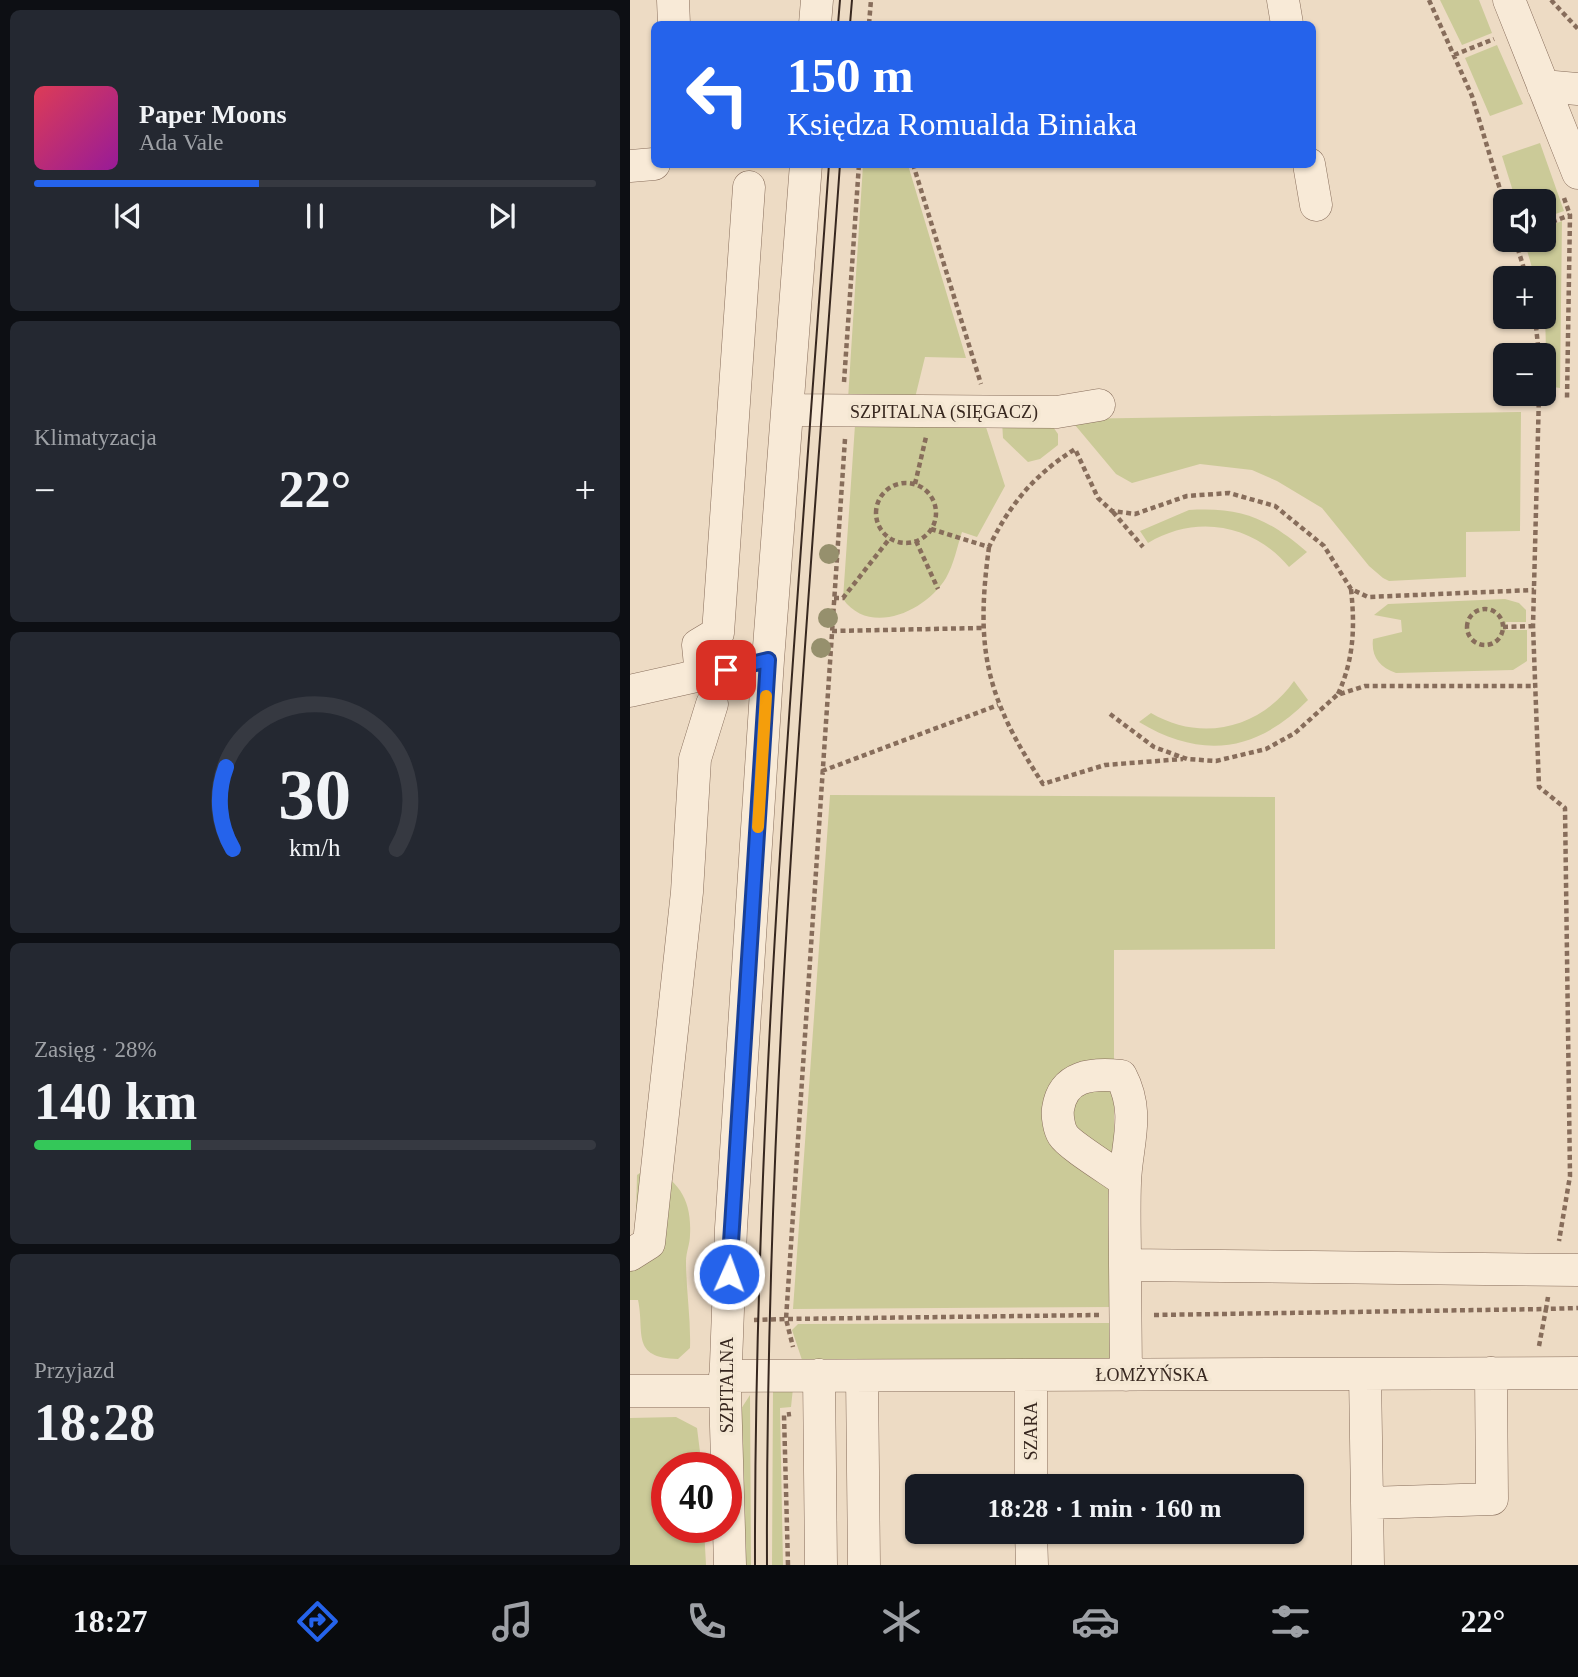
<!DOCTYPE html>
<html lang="pl">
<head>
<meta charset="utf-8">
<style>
  body { margin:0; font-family:Georgia,serif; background:#242831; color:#f1f3f6; height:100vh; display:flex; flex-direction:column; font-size:26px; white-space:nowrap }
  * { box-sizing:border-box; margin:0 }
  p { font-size:23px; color:#9ea1a6 }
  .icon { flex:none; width:38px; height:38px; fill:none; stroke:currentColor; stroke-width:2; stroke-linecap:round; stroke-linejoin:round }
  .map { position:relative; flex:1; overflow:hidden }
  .side { display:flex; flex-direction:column; gap:10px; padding:10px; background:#0d0f14; width:630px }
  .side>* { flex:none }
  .top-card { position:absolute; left:21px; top:21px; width:665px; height:147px; border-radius:10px; box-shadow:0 2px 5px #0004; background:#2563eb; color:#fff; overflow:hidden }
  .fabs { position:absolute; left:863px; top:189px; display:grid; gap:14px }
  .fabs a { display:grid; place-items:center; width:63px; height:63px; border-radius:10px; background:#171b24; box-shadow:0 2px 5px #0004; font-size:35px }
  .speed { position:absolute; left:21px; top:1452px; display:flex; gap:14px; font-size:35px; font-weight:700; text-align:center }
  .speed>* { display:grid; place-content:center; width:91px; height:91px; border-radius:50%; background:#171b24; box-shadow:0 2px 5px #0004; line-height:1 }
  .speed .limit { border:10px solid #d22; background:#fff; color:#111 }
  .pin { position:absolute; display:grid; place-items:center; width:60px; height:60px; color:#fff; margin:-30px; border-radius:14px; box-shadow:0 4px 10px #0006 }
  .me { position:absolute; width:77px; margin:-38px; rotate:2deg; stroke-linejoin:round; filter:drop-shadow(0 0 5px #0008) }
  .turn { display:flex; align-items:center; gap:24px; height:147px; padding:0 21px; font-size:32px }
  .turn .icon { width:91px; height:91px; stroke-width:2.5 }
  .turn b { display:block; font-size:49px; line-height:60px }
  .big { font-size:52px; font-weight:600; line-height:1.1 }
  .side .widget { flex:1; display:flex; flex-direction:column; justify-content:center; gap:10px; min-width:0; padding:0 24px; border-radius:10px; background:#242831 }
  .side .dial { align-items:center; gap:0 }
  .dial svg { height:182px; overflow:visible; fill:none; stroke:#363941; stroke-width:7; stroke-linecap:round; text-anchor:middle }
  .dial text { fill:#f1f3f6; stroke:none }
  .song { display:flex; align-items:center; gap:21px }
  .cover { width:84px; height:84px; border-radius:10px; background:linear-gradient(135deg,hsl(350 70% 55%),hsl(300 70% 35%)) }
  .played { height:7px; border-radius:4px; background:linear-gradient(90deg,#2563eb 40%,#363941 40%) }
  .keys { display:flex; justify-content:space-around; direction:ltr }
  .heat { display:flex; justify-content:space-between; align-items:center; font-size:38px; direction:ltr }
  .charge { height:10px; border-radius:5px; background:linear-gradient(90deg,#34c759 28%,#363941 0) }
  .trip { position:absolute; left:275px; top:1474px; width:399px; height:70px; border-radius:10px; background:#171b24; box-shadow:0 2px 5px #0004; font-weight:600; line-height:70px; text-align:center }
  .dock { display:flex; height:112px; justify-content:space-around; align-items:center; background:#090b0e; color:#9ea1a6 }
  .dock .icon { width:49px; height:49px }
  .dock .current { color:#2563eb }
  .dock b { font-size:32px; color:#f1f3f6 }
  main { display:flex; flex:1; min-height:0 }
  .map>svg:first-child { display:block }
  .green { fill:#cbca98 }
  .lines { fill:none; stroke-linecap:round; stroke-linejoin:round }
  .minor-casing { stroke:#876d5b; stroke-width:33 }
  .path { stroke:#876d5b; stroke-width:4.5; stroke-dasharray:5 3.5; stroke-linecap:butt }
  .minor { stroke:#f8ead7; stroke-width:32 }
  .tram { stroke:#37271f; stroke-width:2 }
  .tree { fill:#96906d }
  .route-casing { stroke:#184099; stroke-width:18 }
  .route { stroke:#2563eb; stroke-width:12 }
  .slow { stroke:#f59e0b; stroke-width:12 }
  .labels { text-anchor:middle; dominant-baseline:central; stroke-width:7; stroke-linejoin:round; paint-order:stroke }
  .street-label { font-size:18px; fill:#37271f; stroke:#f4e7d3 }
</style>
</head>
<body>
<main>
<section class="side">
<div class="widget">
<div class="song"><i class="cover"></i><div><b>Paper Moons</b><p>Ada Vale</p></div></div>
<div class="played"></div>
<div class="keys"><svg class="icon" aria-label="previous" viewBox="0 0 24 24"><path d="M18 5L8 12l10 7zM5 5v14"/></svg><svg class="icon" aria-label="pause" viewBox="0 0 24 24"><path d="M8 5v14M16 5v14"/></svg><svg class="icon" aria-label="next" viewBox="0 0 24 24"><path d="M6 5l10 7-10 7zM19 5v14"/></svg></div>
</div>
<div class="widget"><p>Klimatyzacja</p>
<div class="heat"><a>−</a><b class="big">22°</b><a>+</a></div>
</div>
<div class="widget dial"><svg viewBox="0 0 100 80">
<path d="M14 69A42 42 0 1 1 86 69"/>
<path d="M14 69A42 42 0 0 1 11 33" stroke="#2563eb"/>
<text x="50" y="56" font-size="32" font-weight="700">30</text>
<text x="50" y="72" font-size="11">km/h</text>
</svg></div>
<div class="widget"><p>Zasięg · 28%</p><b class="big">140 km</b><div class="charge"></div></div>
<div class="widget"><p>Przyjazd</p><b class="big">18:28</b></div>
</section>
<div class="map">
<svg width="948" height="1565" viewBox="0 0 948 1565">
  <rect width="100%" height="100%" fill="#eddbc4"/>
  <!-- green -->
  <path class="green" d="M810 0H849L862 33 832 45Z
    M867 45 893 104 860 116 835 58Z
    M910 143 934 211 914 218V201H886L872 156Z
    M233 165H278L336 358 295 357 283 406 218 399Z
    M932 221 930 388 917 386 914 278H905L894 240H914V228Z
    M891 412 890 531 836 532V577L759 581 753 578 739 566 692 508 647 481 622 470 570 464 502 483 486 474 440 419Z
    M354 421 375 486 347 537 332 532C327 547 324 564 316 578 296 611 240 637 213 599L225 425Z
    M372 421H419L428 434V445L410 459 398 462 373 438Z
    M559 510C612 507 637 518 677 552L659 567C623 524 566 514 518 543L510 531Z
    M875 599 889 603 896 610V622H876V630H897V661L883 670 766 673C749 667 741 656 743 639L772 632 771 620 744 615 758 604Z
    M664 681 678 700C627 752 572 760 509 722L521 713C572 743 631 728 664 681Z
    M200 795 645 797V949L484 950V1307L163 1309Z
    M20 1166C49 1181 62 1200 60 1235 60 1244 56 1252 56 1261 56 1290 61 1319 60 1348L48 1359C0 1358 15 1332 8 1300H0V1263L5 1258 7 1175Z
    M485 1323 486 1361 173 1363 162 1330 168 1324Z
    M163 1388 161 1407 150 1408 153 1565H142L143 1389Z
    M120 1395 121 1565H113L109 1412Z
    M46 1417 67 1428 72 1468H37V1528H74L76 1565H0V1418Z"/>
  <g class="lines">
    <defs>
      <path id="minor" d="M43 0 44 24
        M653 0 657 24
        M879 0 948 173
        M185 24 187 0
        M913 86 948 89
        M679 164 686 205
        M0 166 24 164
        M158 410 427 412 469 405
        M71 675 68 645 88 633 119 187
        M0 691 138 660
        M495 1181C483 1172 439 1145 433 1135 429 1129 427 1116 428 1109 433 1075 462 1073 491 1076 511 1114 496 1145 495 1183 494 1210 495 1238 495 1265L948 1270
        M0 1255 19 1243 57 892 65 759 82 704
        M495 1265 496 1375
        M735 1374 738 1565
        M189 1375 191 1565
        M401 1375V1486
        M95 1376 948 1373
        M232 1376 234 1565
        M0 1391H95
        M738 1503 862 1499 861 1373
        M401 1531 402 1565
        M100 1565 95 1391 101 1228 138 660 176 164"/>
    </defs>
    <!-- minor casing -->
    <use href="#minor" class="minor-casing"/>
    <!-- path -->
    <path class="path" d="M799 0 842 96 875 206
      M921 0 948 29
      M239 24 241 0
      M824 55 864 39
      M283 164 351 384
      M934 198 940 215 937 399
      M914 225 940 215
      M885 240 897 278
      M905 317 909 355
      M214 382 229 164
      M909 394 903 626 909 787 935 808 940 1176 929 1241
      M215 439 156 1319 470 1315
      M246 513a30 30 0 1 1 60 0a30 30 0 1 1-60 0Z
      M285 484 296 437
      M483 512 513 547
      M301 529 359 547C380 504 404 475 445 449L468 498 482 511 505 514 557 496 599 493 645 506 694 546 721 589 738 597 904 590
      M286 541 308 589
      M359 547C345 650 356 697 413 784L475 765 553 759
      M204 598H213L260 538
      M837 627a18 18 0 1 1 36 0a18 18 0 1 1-36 0Z
      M873 627 903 626
      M202 631 352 628
      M708 694C724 659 725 627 721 589
      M480 714 524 747 557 759 586 761 636 749 665 733 707 695 735 686H905
      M192 771 368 705
      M524 1315 916 1309 918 1297
      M124 1320 156 1319 163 1347
      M909 1346 916 1309 948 1308
      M158 1565 154 1415 161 1414"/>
    <!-- minor -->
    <use href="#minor" class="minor"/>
    <!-- tram -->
    <path class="tram" d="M208 24 210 0
      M220 24 222 0
      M125 1565C124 1097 166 631 199 164
      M137 1565C135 1097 177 631 210 164"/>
  </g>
  <!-- trees -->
  <g class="tree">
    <circle cx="199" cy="554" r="10"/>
    <circle cx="198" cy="618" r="10"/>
    <circle cx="191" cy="648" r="10"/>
  </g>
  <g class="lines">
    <defs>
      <path id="route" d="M96 670 138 660 99 1274"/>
    </defs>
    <!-- route casing -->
    <use href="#route" class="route-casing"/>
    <!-- route -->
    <use href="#route" class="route"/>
    <!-- slow -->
    <path class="slow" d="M128 827 136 696"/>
  </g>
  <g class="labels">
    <!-- street labels -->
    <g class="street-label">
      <text x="314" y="412">SZPITALNA (SIĘGACZ)</text>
      <text x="522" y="1375">ŁOMŻYŃSKA</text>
      <text transform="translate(97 1385) rotate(-90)">SZPITALNA</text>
      <text transform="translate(401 1431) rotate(-90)">SZARA</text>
    </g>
  </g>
</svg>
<div class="fabs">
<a><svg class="icon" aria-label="sound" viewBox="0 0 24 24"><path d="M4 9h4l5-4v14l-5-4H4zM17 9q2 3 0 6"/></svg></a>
<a>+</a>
<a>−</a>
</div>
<div class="speed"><div class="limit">40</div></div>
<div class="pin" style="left:96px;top:670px;background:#d93025"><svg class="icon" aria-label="arrive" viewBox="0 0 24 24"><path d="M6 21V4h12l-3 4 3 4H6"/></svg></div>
<svg class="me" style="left:99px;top:1274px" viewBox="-20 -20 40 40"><circle r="17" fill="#2563eb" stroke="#fff" stroke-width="3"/><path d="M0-11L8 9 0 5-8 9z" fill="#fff"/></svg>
<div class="trip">18:28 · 1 min · 160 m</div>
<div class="top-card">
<div class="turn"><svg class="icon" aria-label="left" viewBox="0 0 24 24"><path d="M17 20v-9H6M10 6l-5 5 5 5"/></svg><div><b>150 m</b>Księdza Romualda Biniaka</div></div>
</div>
</div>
</main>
<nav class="dock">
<b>18:27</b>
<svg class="icon current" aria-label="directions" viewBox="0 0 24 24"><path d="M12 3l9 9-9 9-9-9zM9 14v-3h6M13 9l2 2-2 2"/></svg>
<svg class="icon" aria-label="music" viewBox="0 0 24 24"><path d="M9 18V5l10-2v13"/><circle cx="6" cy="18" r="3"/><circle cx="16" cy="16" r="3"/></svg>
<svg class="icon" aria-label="phone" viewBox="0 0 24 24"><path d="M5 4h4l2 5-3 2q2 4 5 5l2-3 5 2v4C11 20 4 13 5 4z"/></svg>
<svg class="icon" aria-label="climate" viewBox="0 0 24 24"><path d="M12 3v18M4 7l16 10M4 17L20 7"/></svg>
<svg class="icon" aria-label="car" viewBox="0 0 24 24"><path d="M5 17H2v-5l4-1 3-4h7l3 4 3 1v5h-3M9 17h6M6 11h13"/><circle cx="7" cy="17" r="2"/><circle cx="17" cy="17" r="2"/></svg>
<svg class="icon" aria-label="filters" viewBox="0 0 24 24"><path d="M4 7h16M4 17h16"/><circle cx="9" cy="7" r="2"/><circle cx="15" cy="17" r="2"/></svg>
<b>22°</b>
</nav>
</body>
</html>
